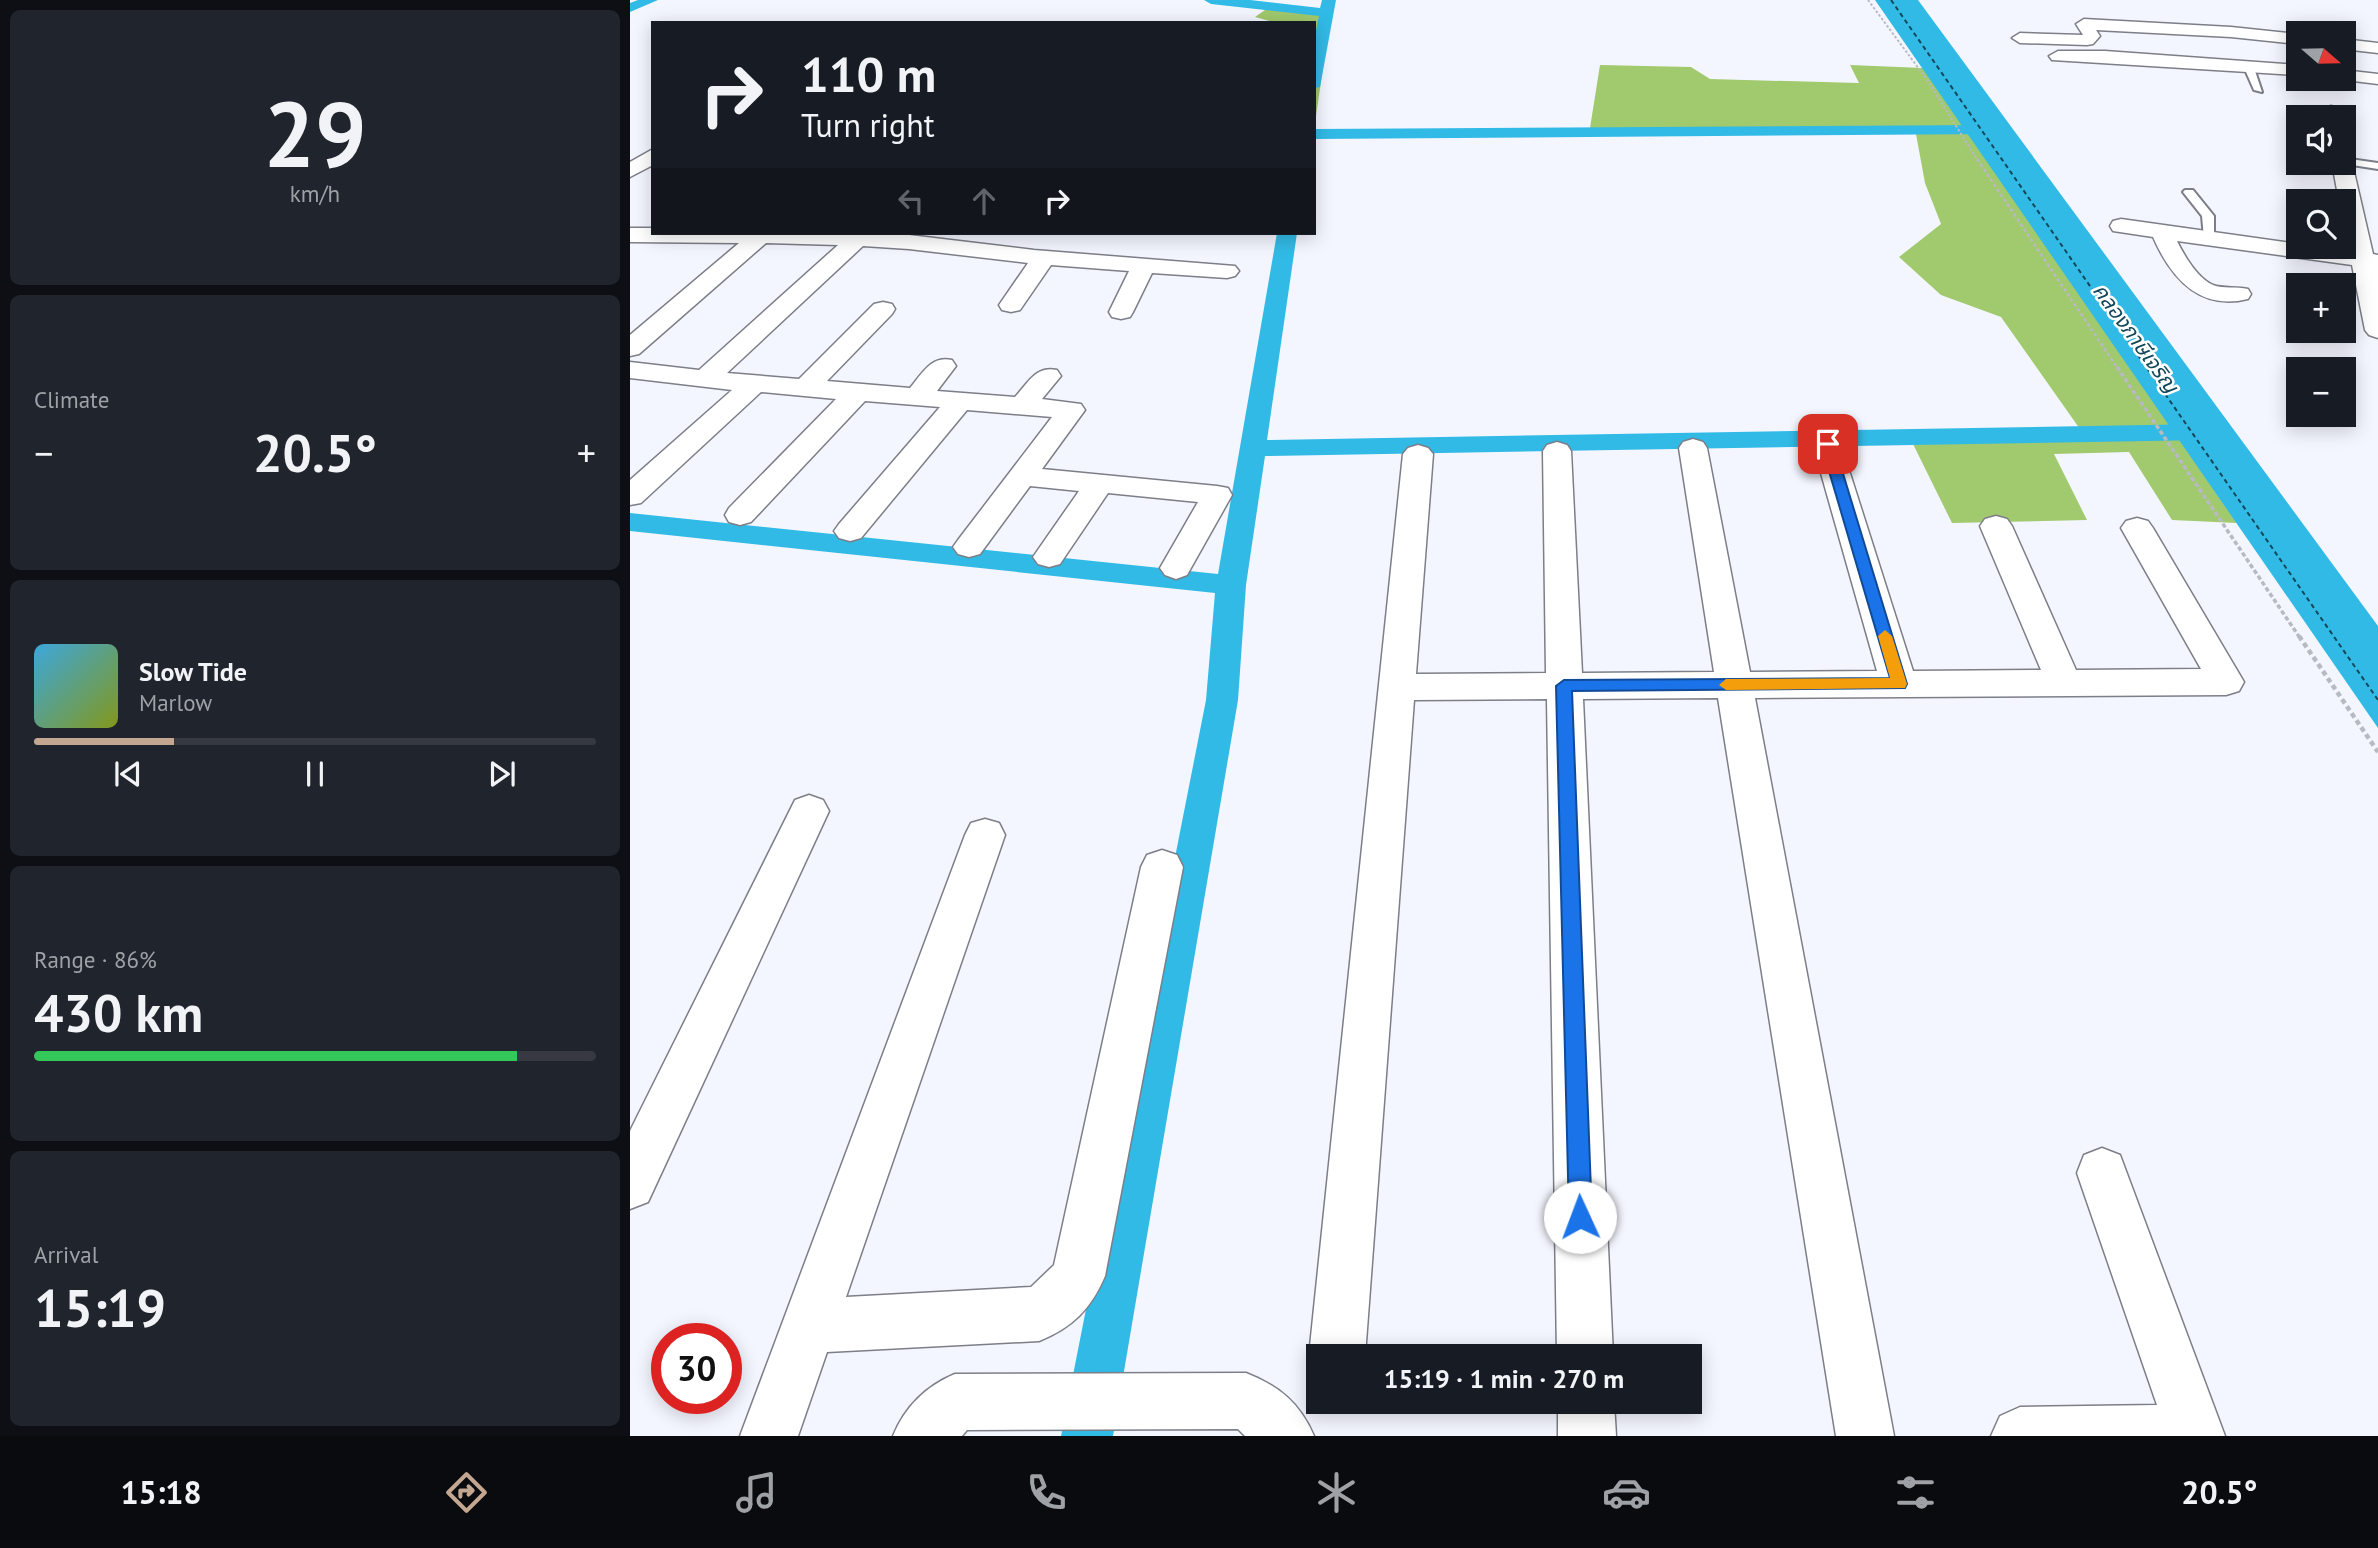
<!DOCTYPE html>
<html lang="en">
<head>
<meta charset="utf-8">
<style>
  body { margin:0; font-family:"PT Sans","Noto Sans Thai",sans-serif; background:#20242c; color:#f1f3f6; height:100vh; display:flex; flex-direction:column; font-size:26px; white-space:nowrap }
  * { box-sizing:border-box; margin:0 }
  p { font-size:23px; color:#9ea1a6 }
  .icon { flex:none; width:38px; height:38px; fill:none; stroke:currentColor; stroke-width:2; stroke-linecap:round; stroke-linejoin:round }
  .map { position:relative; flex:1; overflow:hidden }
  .drawer { display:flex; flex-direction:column; gap:10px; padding:10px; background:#0d0f14; width:630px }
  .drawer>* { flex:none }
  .top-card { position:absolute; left:21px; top:21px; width:665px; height:214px; border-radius:0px; box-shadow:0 4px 18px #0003; background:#171b24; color:#f1f3f6; overflow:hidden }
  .needle { width:46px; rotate:110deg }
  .fabs { position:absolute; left:1656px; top:21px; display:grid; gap:14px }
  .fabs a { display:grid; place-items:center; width:70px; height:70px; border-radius:0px; background:#171b24; box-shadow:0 4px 18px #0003; font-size:35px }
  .speed { position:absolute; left:21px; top:1323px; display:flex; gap:14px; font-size:35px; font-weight:700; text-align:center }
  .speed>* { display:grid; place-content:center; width:91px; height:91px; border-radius:50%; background:#171b24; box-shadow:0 4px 18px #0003; line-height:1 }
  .speed .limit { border:10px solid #d22; background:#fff; color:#111 }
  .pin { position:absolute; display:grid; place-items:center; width:60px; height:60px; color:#fff; margin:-30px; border-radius:14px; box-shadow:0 4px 10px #0006 }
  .me { position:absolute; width:77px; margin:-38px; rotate:358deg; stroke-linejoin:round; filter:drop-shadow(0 0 5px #0008) }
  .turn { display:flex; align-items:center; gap:24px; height:147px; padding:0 35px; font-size:32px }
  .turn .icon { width:91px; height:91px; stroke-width:2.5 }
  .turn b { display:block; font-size:49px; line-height:60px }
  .lanes { display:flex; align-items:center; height:66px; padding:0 35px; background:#0003; justify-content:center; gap:35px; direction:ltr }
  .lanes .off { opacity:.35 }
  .big { font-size:52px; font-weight:700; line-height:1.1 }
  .drawer .card { flex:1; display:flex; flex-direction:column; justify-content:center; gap:10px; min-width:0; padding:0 24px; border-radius:10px; background:#20242c }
  .drawer .dial { align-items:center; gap:0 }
  .dial b { font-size:91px; line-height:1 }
  .song { display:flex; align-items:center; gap:21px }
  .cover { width:84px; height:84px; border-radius:10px; background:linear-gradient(135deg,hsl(200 70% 55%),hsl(70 70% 35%)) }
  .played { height:7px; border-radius:4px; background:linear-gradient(90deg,#c4a791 25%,#363941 25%) }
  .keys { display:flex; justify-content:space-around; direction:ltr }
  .heat { display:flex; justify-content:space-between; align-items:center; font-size:38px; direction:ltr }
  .charge { height:10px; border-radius:5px; background:linear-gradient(90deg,#34c759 86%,#363941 0) }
  .trip { position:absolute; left:676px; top:1344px; width:396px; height:70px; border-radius:0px; background:#171b24; box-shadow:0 4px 18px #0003; font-weight:700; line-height:70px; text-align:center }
  .tabs { display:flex; height:112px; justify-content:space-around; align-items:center; background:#090b0e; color:#9ea1a6 }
  .tabs .icon { width:49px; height:49px }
  .tabs .active { color:#c4a791 }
  .tabs b { font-size:32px; color:#f1f3f6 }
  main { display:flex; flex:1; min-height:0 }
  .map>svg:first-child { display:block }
  .forest { fill:#a1c96d }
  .water { fill:#32bae6 }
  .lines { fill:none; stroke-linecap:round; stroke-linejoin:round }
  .canal { fill:#32bae6; fill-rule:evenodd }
  .ferry { stroke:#11485a; stroke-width:2; stroke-dasharray:4.5 3.5; stroke-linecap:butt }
  .service-casing { stroke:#7c7e88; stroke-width:4 }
  .minor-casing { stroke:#7c7e88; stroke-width:3 }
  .path-far3 { stroke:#b8bac2; stroke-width:2; stroke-dasharray:2.5 2; stroke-linecap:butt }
  .path-far2 { stroke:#b8bac2; stroke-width:2.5; stroke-dasharray:3.5 2.5; stroke-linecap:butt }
  .path-far1 { stroke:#b8bac2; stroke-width:3.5; stroke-dasharray:4.5 2.5; stroke-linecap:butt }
  .path { stroke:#b8bac2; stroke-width:4.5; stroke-dasharray:5 3.5; stroke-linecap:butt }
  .service { fill:#fff; fill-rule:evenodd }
  .minor { fill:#fff; fill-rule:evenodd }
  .route { fill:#1a73e8; stroke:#114b97; stroke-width:2 }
  .slow { fill:#f59e0b }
  .labels { text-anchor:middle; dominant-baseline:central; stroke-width:5; stroke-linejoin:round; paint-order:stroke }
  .far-water-label { font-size:21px; font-style:italic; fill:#11485a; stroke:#fff }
</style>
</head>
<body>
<main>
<section class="drawer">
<div class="card dial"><b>29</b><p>km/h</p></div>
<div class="card"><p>Climate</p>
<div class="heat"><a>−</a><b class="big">20.5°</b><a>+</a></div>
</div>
<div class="card">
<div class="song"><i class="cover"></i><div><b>Slow Tide</b><p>Marlow</p></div></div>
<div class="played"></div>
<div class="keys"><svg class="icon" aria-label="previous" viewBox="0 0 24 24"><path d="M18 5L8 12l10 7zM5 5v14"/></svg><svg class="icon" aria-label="pause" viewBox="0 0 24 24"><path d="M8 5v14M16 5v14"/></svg><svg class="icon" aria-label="next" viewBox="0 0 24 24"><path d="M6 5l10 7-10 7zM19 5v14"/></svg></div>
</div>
<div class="card"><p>Range · 86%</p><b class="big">430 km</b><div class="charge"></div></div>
<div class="card"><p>Arrival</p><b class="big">15:19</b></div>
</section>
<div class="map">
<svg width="1748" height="1436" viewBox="0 0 1748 1436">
  <rect width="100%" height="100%" fill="#f4f6ff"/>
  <!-- forest -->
  <path class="forest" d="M642 5 701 12 684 130V23H647L625 17Z
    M970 65 1061 67 1080 79 1229 83 1220 65 1293 68 1607 523 1542 520 1499 452 1424 454 1457 520 1322 523 1282 442 1457 439 1371 317 1311 295 1269 257 1311 224 1295 183 1286 134 960 128Z"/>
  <!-- water -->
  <path class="water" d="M1245 0H1288L1748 626V728Z"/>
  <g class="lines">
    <!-- canal -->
    <path class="canal" d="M8 0H28L0 12V3Z
      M574 0H620L690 8 692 0H706L690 87 684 88V39L689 16 581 4Z
      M1358 125 1367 130 1364 134 684 139V129Z
      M647 233H667L637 440 1576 424 1585 427 1589 432 1585 437 1576 440 635 456 616 585 608 700 483 1436H431L576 700 585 593 0 531V513L588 574Z"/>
    <!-- ferry -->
    <path class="ferry" d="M1261 0 1748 700"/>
    <defs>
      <path id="service" d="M1618 62 1623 65 1632 92 1624 90 1613 65Z
        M1713 158 1748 163V169L1709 163H1713Z
        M1555 190H1563L1584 216V241L1574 238 1572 216 1553 192Z"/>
      <path id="minor" d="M1454 19 1601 27 1668 34V44L1601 37 1466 30 1470 36 1463 44 1457 45 1390 43 1382 38 1390 33 1453 35 1446 24Z
        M1713 39 1748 43V53L1713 49Z
        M1428 51H1475L1668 65V75L1422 60 1419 56Z
        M1713 70 1748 74V84L1707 79H1713Z
        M1701 106 1708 108 1711 117H1693L1694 108Z
        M23 149V165L0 177V162Z
        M1713 157 1722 163 1743 254 1748 255V338L1739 335 1735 330 1722 265 1547 241C1554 255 1567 278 1583 285 1593 289 1607 286 1618 289L1621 294 1618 299C1569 311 1541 278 1523 237L1483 231 1480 226 1483 221 1491 219 1668 244V247L1719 251 1713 220V201H1709L1702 163H1713Z
        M0 228H23V233L279 235 404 250 605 266 609 271 605 276 597 278 522 273 503 312 500 317 491 319 482 317 479 312 499 271 421 265 390 310 381 312 372 310 369 305 398 263 279 249 233 246 97 373 169 379 244 304 253 302 262 304 265 309 262 314 197 381 280 388C292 374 301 355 322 360L326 366 307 391 385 397C398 383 406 365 427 370L431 376 412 399 451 404 455 410 412 469 587 486 598 488 602 495 557 575 546 579 535 575 530 568 568 502 478 493 430 564 419 567 408 564 403 557 449 491 400 486 350 554 339 557 328 554 323 547 328 540 422 417 337 410 231 538 220 541 209 538 204 531 209 524 310 407 235 401 121 522 110 525 99 522 95 515 99 508 206 399 131 392 11 503 0 505V480L102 390 0 378V362L69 370 208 245 136 243 9 354 0 356V335L109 243 0 242Z
        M1197 436 1207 439 1211 445 1283 671 1411 670 1350 526 1355 519 1366 516 1377 519 1382 526 1446 670 1571 669 1491 528 1496 521 1507 518 1518 521 1523 528 1614 682 1609 691 1596 695 1125 698 1264 1436H1206L1088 698 953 699 983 1356H927L917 699 784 700 735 1356H688L687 1376 679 1356 773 454 778 448 788 445 798 448 803 454 786 674 916 673 913 451 917 445 927 442 937 445 941 451 952 673 1084 672 1049 448 1053 442 1063 439 1073 442 1077 448 1120 672 1247 671 1183 445 1187 439Z
        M179 795 193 800 199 811 18 1202 0 1209V1131L165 800Z
        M355 819 369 823 375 835 216 1297 401 1287 424 1265 511 867 517 855 532 850 547 855 553 867 475 1276C461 1309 442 1328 409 1341L197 1352 168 1436H110L335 835 341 823Z
        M1472 1148 1490 1155 1595 1436H1361L1370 1416 1390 1407 1527 1405 1447 1173 1454 1155Z
        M616 1373C649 1386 670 1403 684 1436H615L608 1429 337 1430 332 1436H263C275 1407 296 1386 325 1374Z
        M928 1402H984L986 1436H928Z"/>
    </defs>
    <!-- service casing -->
    <use href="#service" class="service-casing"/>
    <!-- minor casing -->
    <use href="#minor" class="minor-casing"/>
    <!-- path-far3 -->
    <path class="path-far3" d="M1238 0 1298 81 1348 161"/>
    <!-- path-far2 -->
    <path class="path-far2" d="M1347 159 1488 369"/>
    <!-- path-far1 -->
    <path class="path-far1" d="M1487 367 1670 638"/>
    <!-- path -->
    <path class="path" d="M1669 636 1748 752"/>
    <!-- service -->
    <use href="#service" class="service"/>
    <!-- minor -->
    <use href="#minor" class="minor"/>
  </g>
  <!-- route -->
  <path class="route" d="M1198 441 1204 444 1277 684 1275 688 942 691 962 1217 958 1224 950 1228 943 1224 939 1217 926 686 934 680 1260 678 1191 444Z"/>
  <!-- slow -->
  <path class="slow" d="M1255 630 1262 636 1277 684 1275 688 1096 690 1089 685 1096 679 1260 678 1248 636Z"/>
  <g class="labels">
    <!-- far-water labels -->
    <g class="far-water-label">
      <text transform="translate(1506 338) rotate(54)">คลองภาษีเจริญ</text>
    </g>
  </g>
</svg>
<div class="fabs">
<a><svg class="needle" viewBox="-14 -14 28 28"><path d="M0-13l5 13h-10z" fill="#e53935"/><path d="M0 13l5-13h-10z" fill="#9ea1a6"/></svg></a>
<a><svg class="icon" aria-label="sound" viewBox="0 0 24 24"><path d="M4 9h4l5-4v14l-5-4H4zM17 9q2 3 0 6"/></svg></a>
<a><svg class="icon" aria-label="search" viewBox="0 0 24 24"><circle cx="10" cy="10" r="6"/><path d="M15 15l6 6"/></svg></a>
<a>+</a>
<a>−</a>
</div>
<div class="speed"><div class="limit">30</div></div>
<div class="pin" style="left:1198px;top:444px;background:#d93025"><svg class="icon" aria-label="arrive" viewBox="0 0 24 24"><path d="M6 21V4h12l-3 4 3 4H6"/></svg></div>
<svg class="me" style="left:950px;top:1217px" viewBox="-20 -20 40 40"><circle r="19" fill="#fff"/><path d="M0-13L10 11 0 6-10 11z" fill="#1a73e8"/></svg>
<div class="trip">15:19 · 1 min · 270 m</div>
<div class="top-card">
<div class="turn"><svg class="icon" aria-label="right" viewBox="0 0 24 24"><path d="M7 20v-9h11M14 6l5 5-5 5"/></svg><div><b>110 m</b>Turn right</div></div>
<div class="lanes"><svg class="icon off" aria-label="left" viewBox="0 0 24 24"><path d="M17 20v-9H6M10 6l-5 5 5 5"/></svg><svg class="icon off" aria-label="ahead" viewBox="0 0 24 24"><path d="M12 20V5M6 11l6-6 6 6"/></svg><svg class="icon" aria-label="right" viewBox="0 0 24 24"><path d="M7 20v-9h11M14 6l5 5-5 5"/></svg></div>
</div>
</div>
</main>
<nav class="tabs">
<b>15:18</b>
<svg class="icon active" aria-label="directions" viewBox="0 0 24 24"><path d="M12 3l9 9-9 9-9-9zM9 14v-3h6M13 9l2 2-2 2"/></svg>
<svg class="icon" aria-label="music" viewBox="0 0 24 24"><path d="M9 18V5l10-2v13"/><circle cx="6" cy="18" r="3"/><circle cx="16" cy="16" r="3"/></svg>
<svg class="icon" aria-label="phone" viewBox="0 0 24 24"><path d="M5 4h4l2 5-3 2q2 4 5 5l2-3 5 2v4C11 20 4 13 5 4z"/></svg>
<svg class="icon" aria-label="climate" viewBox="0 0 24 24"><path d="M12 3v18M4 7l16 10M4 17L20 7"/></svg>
<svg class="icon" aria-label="car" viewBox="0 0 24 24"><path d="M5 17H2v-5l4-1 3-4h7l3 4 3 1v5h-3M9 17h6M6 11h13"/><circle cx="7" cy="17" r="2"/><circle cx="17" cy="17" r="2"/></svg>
<svg class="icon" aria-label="filters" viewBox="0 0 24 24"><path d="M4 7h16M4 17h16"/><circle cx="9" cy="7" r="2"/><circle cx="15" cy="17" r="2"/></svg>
<b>20.5°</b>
</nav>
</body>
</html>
